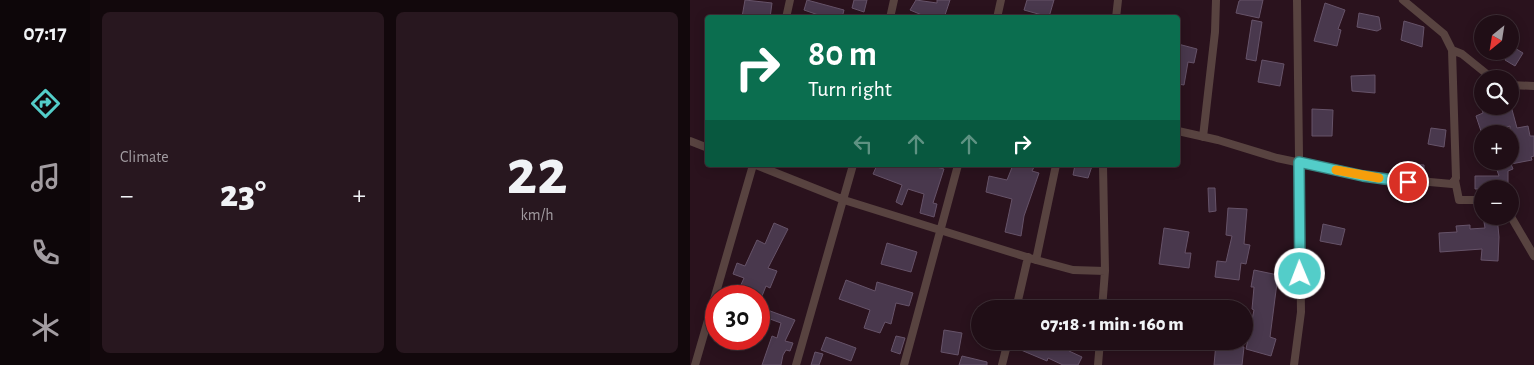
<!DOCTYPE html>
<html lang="en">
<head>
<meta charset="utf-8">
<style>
  body { margin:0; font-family:"Alegreya Sans",sans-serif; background:#28171f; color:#f1f3f6; height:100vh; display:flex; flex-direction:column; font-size:19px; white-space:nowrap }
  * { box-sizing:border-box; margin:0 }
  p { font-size:16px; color:#a29ca1 }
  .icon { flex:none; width:28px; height:28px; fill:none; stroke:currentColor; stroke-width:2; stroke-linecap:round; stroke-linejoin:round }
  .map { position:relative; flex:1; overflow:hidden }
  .details { display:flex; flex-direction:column; gap:12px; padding:12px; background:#12080c; width:600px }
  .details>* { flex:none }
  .banner { position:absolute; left:15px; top:15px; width:475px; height:152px; border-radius:5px; box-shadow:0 2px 12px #0003,0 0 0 1px #3d2e35; background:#0b6e4f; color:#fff; overflow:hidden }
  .needle { width:32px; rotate:210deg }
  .controls { position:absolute; left:784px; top:15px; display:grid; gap:10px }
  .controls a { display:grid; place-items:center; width:45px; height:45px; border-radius:50%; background:#200e16; box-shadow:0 2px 12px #0003,0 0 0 1px #3d2e35; font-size:25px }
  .speed { position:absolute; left:15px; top:285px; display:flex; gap:10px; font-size:25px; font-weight:700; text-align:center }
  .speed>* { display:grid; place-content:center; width:65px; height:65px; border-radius:50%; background:#200e16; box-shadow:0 2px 12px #0003,0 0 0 1px #3d2e35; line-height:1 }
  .speed .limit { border:8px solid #d22; background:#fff; color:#111 }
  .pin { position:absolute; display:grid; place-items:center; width:42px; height:42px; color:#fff; margin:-21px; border:2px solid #fff; border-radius:50%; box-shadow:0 1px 5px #0007 }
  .me { position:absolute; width:55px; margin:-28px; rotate:359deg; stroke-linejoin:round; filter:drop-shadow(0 0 4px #0008) }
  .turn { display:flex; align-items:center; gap:18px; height:105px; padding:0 20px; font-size:22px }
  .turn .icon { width:65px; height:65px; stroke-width:2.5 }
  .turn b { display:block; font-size:35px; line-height:42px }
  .lanes { display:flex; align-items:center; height:48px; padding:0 20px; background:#0003; justify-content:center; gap:25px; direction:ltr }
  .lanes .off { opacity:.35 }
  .big { font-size:38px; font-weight:800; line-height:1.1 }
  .details .widget { flex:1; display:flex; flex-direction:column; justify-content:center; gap:8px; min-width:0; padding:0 18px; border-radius:8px; background:#28171f }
  .details .dial { align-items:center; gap:0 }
  .dial b { font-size:65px; line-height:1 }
  .heat { display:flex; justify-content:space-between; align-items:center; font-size:28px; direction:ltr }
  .details .tiles { flex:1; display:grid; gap:12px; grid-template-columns:repeat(2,1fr) }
  .trip { position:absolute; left:281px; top:300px; width:282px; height:50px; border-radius:25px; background:#200e16; box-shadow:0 2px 12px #0003,0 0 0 1px #3d2e35; font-weight:800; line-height:50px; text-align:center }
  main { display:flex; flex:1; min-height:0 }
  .menu { display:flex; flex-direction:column; width:90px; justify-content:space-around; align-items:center; background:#0d0609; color:#a29ca1 }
  .menu .icon { width:35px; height:35px }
  .menu .current { color:#53cdc9 }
  .menu b { font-size:22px; color:#f1f3f6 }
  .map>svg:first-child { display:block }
  .building { fill:#49384d; stroke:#665369 }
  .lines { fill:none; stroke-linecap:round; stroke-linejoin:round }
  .minor { stroke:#584340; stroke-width:8 }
  .route-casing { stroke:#368583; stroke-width:12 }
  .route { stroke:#53cdc9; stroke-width:9 }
  .slow { stroke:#f59e0b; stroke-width:9 }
</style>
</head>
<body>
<main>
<nav class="menu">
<b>07:17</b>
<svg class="icon current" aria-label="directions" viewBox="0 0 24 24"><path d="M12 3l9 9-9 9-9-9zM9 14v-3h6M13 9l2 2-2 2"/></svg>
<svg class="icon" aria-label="music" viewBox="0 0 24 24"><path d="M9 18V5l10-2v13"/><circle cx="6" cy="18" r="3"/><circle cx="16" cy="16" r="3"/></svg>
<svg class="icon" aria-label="phone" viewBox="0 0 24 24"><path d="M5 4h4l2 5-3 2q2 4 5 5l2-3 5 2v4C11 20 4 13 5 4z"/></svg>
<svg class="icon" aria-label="climate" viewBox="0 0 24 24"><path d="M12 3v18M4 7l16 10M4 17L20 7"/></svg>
</nav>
<section class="details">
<div class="tiles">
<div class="widget"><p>Climate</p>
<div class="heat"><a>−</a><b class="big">23°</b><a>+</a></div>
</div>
<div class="widget dial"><b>22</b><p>km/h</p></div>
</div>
</section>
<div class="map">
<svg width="844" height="365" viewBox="0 0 844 365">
  <rect width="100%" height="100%" fill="#2a121d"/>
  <!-- building -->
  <path class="building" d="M55 0 82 3 80 18 52 17Z
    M117 0 154 10 152 18H137L114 10Z
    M164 0H177L174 12 162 8Z
    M226 0 247 3V0H260L254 18H239L220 10Z
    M337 0H364L359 17 334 10Z
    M551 0H573L569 18 546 13 549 1Z
    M635 3 655 10 648 29 651 30 647 46 624 41Z
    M669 13 689 17 691 29 687 31 667 27Z
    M562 20 572 22 566 61 556 59Z
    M714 21 734 27 732 47 711 40Z
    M488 44 507 49 504 63 498 62 494 85 488 84Z
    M823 47 833 53 825 66 815 60Z
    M572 60 594 64 590 86 568 82Z
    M685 75V93L662 91 661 76Z
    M791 106H821L827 128 838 126 840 136H844V156L841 157 842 160 821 164 823 169 818 171V189H785V176H809L804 161H820V126L792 134 786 116 793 113Z
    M622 109 643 110 642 136H622Z
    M741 128 756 130 754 147 738 144Z
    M720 164 734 165V176L719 175Z
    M187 165H239L254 169 243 203 247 204 244 217 230 213 234 194 218 189 212 205 206 202 212 185 183 174Z
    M323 165H345L342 171 349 173 334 216 331 236 315 232 322 199 296 192 299 176 317 180Z
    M385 165 402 166 398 178 383 175Z
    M518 188H525L526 211 519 212Z
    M538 208 557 209 554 244 560 245 556 264 551 263 549 280 525 277 527 261 536 262 542 236 536 235Z
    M793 216H807L809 237 808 261 791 260 792 249 750 252 749 233 767 232 766 226 780 225V229L795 228Z
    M84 223 98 229 78 268 87 271 80 288 76 286 72 296H46L54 278 43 274 47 263 55 266 67 240 75 244Z
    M633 224 655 229 651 245 630 241Z
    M474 228 499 232 495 253H501L499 268 469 264Z
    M197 243 227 252 221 272 191 264Z
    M564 270 588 275 580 337 586 339 581 356 556 349 564 310 562 309 564 287H561Z
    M156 280 185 291 187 282 223 293 219 306 206 303 201 324 195 322 190 333 174 328 180 310 149 299Z
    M69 307 105 320 95 341 103 343 100 351 96 350 93 355 91 365H72L82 336 87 338 91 323 69 315Z
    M254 330 272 333 268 355 251 352Z
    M206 336 215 338 210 354 201 351Z
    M136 337 166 348 161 361 131 350Z
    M335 341H384L379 351 392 357 388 365H373L358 358 357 361 331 350Z
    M526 343 554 347 552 365H524Z
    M125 352 133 354 129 365H121Z
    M272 356 297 362V365H269Z"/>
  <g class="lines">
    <!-- minor -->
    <path class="minor" d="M96 18 100 0
      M200 18 204 0
      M307 18 311 0
      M426 18 428 0
      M762 50 772 54 803 79
      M820 85 844 86
      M488 131 528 140 587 158 673 176 762 184 766 178 762 50 754 34 713 0
      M513 137 525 32 526 0
      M0 141 18 148
      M66 165 154 200 346 260 383 270 415 271
      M765 180 769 200H792
      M820 215 844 256
      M346 260 366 165
      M326 309 338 257
      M412 309 415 271 413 165
      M5 365 63 165
      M106 365 163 165
      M214 365 268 165
      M312 365 318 341
      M408 365 410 341
      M604 365 611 312 607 0"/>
  </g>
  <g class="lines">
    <defs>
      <path id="route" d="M610 274 609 162 673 176 718 182"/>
    </defs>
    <!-- route casing -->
    <use href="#route" class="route-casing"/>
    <!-- route -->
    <use href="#route" class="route"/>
    <!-- slow -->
    <path class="slow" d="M646 170 689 178"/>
  </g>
</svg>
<div class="controls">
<a><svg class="needle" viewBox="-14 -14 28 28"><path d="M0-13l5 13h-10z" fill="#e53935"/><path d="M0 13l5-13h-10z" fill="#a29ca1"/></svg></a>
<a><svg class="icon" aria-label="search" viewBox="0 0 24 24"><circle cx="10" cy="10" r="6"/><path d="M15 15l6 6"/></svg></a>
<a>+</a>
<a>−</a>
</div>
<div class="speed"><div class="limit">30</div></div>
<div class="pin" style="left:718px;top:182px;background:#d93025"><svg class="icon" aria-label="arrive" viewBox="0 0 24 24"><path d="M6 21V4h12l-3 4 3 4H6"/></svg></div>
<svg class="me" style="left:610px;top:274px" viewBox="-20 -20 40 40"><circle r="17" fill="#53cdc9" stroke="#fff" stroke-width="3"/><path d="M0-11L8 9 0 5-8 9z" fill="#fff"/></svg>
<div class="trip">07:18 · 1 min · 160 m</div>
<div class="banner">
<div class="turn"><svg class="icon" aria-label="right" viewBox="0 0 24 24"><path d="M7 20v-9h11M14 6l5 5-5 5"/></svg><div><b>80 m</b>Turn right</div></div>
<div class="lanes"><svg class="icon off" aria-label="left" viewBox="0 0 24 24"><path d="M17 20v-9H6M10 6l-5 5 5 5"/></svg><svg class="icon off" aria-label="ahead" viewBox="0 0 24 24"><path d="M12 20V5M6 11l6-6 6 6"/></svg><svg class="icon off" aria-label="ahead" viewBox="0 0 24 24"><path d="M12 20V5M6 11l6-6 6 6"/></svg><svg class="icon" aria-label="right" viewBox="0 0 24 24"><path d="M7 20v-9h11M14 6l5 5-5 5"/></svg></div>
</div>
</div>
</main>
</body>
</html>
